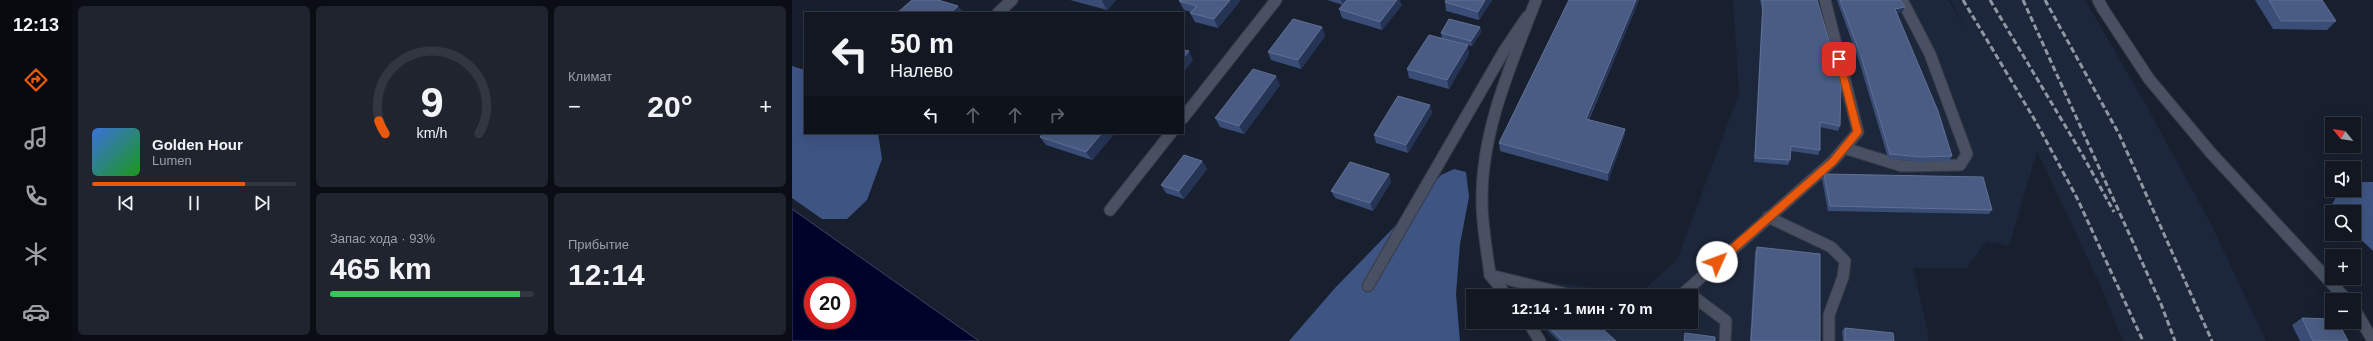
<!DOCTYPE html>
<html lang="ru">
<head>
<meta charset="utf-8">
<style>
  body { margin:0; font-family:Helvetica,sans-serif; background:#1f242f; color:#f1f3f6; height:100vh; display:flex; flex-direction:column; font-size:15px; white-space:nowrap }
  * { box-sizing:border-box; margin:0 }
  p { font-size:13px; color:#9c9fa5 }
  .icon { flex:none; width:22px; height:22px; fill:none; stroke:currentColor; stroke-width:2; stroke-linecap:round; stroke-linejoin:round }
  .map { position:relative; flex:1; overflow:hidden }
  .drawer { display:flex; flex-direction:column; gap:6px; padding:6px; background:#0a0d13; width:720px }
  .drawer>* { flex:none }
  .top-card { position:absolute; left:12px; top:12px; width:380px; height:122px; border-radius:0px; box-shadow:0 4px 16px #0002,0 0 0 1px #313640; background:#121722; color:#f1f3f6; overflow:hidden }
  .needle { width:26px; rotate:300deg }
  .fabs { position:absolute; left:1533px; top:117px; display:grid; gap:8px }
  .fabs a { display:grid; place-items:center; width:36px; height:36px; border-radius:0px; background:#121722; box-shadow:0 4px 16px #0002,0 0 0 1px #313640; font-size:20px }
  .speed { position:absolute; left:12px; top:277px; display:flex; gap:8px; font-size:20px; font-weight:700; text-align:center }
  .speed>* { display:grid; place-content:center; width:52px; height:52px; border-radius:50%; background:#121722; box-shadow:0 4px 16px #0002,0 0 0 1px #313640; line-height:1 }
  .speed .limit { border:6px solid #d22; background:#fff; color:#111 }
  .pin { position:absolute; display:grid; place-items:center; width:34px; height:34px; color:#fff; margin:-17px; border-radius:8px; box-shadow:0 2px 6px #0006 }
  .me { position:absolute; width:44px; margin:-22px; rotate:47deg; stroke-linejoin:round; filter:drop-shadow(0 0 3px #0008) }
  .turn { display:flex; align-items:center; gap:14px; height:84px; padding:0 20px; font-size:18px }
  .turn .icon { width:52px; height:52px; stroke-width:2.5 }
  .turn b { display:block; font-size:28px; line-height:34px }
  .lanes { display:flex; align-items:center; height:38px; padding:0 20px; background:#0003; justify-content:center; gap:20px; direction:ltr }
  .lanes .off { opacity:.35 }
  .big { font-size:30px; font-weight:700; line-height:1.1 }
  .drawer .tile { flex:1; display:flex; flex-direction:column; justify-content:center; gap:6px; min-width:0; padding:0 14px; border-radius:6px; background:#1f242f }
  .drawer .dial { align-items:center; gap:0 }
  .dial svg { height:104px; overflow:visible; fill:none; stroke:#313640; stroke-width:7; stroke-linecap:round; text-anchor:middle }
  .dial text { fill:#f1f3f6; stroke:none }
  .song { display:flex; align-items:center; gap:12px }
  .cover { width:48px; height:48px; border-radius:6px; background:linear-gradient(135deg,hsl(220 70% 55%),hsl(120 70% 35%)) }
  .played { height:4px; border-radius:2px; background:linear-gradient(90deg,#ea580c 75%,#313640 75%) }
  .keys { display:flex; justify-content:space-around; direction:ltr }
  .heat { display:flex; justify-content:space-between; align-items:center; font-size:22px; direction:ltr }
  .charge { height:6px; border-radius:3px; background:linear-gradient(90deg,#34c759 93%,#313640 0) }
  .drawer .tiles { flex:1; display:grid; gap:6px; grid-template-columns:repeat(3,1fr) }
  .tile:first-child { grid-row:span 2 }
  .trip { position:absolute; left:674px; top:289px; width:232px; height:40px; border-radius:0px; background:#121722; box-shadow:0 4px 16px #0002,0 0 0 1px #313640; font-weight:700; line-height:40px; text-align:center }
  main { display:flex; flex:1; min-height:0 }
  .dock { display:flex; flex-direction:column; width:72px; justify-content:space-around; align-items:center; background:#07090e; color:#9c9fa5 }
  .dock .icon { width:28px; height:28px }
  .dock .on { color:#ea580c }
  .dock b { font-size:18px; color:#f1f3f6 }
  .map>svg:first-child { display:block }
  .built { fill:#1d273b }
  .forest { fill:#3e5483 }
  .water { fill:#00032a; stroke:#404462; fill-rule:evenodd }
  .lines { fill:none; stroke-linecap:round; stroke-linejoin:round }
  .service-casing { stroke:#363b48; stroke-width:13 }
  .minor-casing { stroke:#363b48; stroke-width:13 }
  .service { stroke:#485061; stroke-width:11 }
  .minor { stroke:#485061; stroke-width:11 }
  .rail { stroke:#9096a2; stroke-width:3; stroke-dasharray:6 3; stroke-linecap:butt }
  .wall { fill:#394d77 }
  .shaded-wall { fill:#253455 }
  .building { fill:#4a5c83; stroke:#607093 }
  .route { fill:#ea580c; stroke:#983908 }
</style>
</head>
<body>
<main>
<nav class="dock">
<b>12:13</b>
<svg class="icon on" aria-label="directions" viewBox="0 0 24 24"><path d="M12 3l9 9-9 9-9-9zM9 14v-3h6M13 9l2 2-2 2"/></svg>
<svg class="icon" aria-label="music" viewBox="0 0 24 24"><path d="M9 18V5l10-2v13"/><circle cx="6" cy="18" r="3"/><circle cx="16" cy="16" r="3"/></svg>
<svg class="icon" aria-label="phone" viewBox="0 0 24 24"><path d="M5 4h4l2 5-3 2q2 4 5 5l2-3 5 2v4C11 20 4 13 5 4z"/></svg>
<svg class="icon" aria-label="climate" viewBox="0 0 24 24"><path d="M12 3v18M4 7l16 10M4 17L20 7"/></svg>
<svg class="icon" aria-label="car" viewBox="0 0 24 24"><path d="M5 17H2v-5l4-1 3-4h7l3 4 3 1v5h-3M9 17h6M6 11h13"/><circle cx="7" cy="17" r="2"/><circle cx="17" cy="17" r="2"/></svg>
</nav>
<section class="drawer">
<div class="tiles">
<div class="tile">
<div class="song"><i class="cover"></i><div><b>Golden Hour</b><p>Lumen</p></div></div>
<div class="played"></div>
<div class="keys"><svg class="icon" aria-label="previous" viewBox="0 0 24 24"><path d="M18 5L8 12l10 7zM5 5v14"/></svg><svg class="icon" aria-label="pause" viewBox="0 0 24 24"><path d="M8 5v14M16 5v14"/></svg><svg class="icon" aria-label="next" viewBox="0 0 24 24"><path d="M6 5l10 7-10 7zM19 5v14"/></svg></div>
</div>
<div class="tile dial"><svg viewBox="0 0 100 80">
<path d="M14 69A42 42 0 1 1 86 69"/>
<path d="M14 69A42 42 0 0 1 9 59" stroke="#ea580c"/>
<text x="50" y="56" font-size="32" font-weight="700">9</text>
<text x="50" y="72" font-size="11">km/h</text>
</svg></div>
<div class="tile"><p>Климат</p>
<div class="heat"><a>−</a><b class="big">20°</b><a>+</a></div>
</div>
<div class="tile"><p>Запас хода · 93%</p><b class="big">465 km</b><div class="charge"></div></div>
<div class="tile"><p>Прибытие</p><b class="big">12:14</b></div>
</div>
</section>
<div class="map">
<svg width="1581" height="341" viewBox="0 0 1581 341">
  <rect width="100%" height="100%" fill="#181f2e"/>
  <!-- built -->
  <path class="built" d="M941 0H1156L1175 29 1158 0H1293L1348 94 1420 226 1474 341H1331L1311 291 1245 151 1217 246 1195 241 1174 268H1121L1137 337 1136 341H763L744 322H899V296H753L764 283 847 294 885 260 947 93Z"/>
  <!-- forest -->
  <path class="forest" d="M0 66 13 70V133H86L90 159 75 200 55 219H30L0 198Z
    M662 169 674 172 677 197 668 244 664 294 668 341H497L543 288 610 219 649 175Z
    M1562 182H1581V251L1562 233V212L1540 213 1537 210 1548 190H1562Z"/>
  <!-- water -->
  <path class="water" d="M0 209 187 341H0ZM21 286H55V320H21Z"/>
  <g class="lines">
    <defs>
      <path id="service" d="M1311 9 1357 79 1419 153 1555 300
        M1052 148 1110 166 1168 165 1175 154 1138 54 1110 0
        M976 217 1039 247 1053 261 1051 277 1037 315V341
        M698 275 783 296
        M698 275 715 296
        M576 286 712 51 735 17
        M894 291 934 321 933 341
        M888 296 1041 161 1066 132 1033 0
        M1562 308 1581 341
        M736 322 748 341"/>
      <path id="minor" d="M1306 0 1311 9
        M206 13 220 0
        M391 118 484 0
        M318 210 379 133
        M698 275C695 251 690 226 690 202 689 131 719 65 744 0"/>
    </defs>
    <!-- service casing -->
    <use href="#service" class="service-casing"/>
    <!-- minor casing -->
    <use href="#minor" class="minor-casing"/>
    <!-- service -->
    <use href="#service" class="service"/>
    <!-- minor -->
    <use href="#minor" class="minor"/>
    <!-- rail -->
    <path class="rail" d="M1171 0 1244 122 1285 198 1351 341
      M1198 0 1290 154 1322 212
      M1231 0 1369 304 1383 341
      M1253 0 1327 134 1420 341"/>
  </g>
  <!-- wall -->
  <path class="wall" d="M278 0H324L315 10Z
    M388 0H447L448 1 426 28 403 22 398 13 399 12 392 10 387 1Z
    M535 0H554L551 5Z
    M700 0 687 20 654 11 653 2Z
    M777 0H847L797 120 833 129 832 137 816 181 708 151 707 143Z
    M968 0H1025L1048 126 1046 131 1028 127V150L1026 155 999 151 998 160 996 165 962 162 970 10Z
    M1045 0H1108L1113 7 1110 12 1105 13 1160 156 1157 161 1126 162 1096 158 1067 61Z
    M1463 0H1530L1544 21 1535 30 1481 29Z
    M610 5 590 30 550 18 547 9Z
    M530 27 533 36 509 69 479 60 476 52Z
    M688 27 689 32 680 46 650 38 649 33Z
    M677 54 657 89 617 78 615 69Z
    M488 85 452 134 428 127 423 118Z
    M638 105 640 113 616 153 584 143 582 135Z
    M322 134 300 160 254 145 248 137Z
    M410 161 415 169 392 199 374 193 369 185Z
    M597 174 599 182 581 211 543 198 539 191Z
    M1032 174 1200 210 1197 214 1036 211 1030 179Z
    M965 247 1028 341H958L963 252Z
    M1510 318 1556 341H1508L1500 325Z
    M753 323 824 341H767L753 327Z
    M1053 328 1102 341H1051L1050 331Z"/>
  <!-- shaded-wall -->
  <path class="shaded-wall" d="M311 0H324L315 10 310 1Z
    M438 0H447L448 1 426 28 422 19Z
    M549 0H554L551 5Z
    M605 0H608L610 5 590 30 588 22Z
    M693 0H700L687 20 686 12Z
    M844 0H847L793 127 794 119Z
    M166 6 172 13H159Z
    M1113 7 1110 12 1101 14 1103 9Z
    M530 27 533 36 509 69 506 60Z
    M688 27 689 32 680 46 679 41Z
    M676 45 677 54 657 89 655 80Z
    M397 51 401 60 391 73V58Z
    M484 76 488 85 452 134 447 126Z
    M638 105 640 113 616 153 614 145Z
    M833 129 832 137 816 181V173Z
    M310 133H321L322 134 300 160 294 152Z
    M410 161 415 169 392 199 387 191Z
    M597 174 599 182 581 211 578 203Z"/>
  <!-- building -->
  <path class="building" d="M120 0H146L166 6 159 13H105Z
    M388 0H438L422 19 398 13 405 6 387 1Z
    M555 0H605L588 22 547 9Z
    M654 0H693L686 12 653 2Z
    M777 0H844L794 119 833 129 816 173 707 143Z
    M970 0H1025L1049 82 1048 126 1028 122V150L999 146 998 160 963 158 971 5Z
    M1048 0H1108L1113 7 1103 9 1146 111 1160 156 1129 157 1098 154 1069 56Z
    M1477 0H1530L1544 21H1489Z
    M501 19 530 27 506 60 476 52Z
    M657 19 688 27 679 41 649 33Z
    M637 35 676 45 655 80 615 69Z
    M391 50 397 51 391 58Z
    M461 69 484 76 447 126 423 118Z
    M606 96 638 105 614 145 582 135Z
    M251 133H310L294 152 248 137Z
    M392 155 410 161 387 191 369 185Z
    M558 162 597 174 578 203 539 191Z
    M1032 174 1191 177 1200 210 1038 206Z
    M965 247 1028 254V341H959Z
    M1510 318 1540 319V322H1546L1556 341H1521Z
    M754 322H803L824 341H771L753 323Z
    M1053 328 1101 333 1102 341H1053Z
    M893 333 923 337V341H892Z"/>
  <!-- route -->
  <path class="route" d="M1044 56H1047L1051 59 1070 132 1069 134 1044 164 929 265H922V259L1038 159 1061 131 1043 59Z"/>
</svg>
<div class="fabs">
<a><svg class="needle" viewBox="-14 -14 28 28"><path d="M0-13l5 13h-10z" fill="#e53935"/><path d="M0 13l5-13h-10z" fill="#9c9fa5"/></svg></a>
<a><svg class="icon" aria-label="sound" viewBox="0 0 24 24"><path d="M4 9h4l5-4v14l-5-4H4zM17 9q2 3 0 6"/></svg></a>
<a><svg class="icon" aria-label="search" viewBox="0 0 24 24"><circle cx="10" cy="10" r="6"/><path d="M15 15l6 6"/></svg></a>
<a>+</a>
<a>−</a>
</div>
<div class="speed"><div class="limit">20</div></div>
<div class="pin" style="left:1047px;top:59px;background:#d93025"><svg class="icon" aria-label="arrive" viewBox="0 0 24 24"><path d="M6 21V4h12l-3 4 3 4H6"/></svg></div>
<svg class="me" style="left:925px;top:262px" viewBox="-20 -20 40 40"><circle r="19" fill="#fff"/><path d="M0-13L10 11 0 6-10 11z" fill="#ea580c"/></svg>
<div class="trip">12:14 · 1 мин · 70 m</div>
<div class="top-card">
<div class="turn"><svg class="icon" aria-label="left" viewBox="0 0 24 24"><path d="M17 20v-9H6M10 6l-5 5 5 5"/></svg><div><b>50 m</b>Налево</div></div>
<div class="lanes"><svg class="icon" aria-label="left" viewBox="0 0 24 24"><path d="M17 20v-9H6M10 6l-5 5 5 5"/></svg><svg class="icon off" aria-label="ahead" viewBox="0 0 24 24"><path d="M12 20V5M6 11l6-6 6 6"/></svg><svg class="icon off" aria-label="ahead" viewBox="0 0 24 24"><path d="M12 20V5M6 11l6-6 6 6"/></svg><svg class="icon off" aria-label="right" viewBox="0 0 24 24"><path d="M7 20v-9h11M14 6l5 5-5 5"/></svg></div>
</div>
</div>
</main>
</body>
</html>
